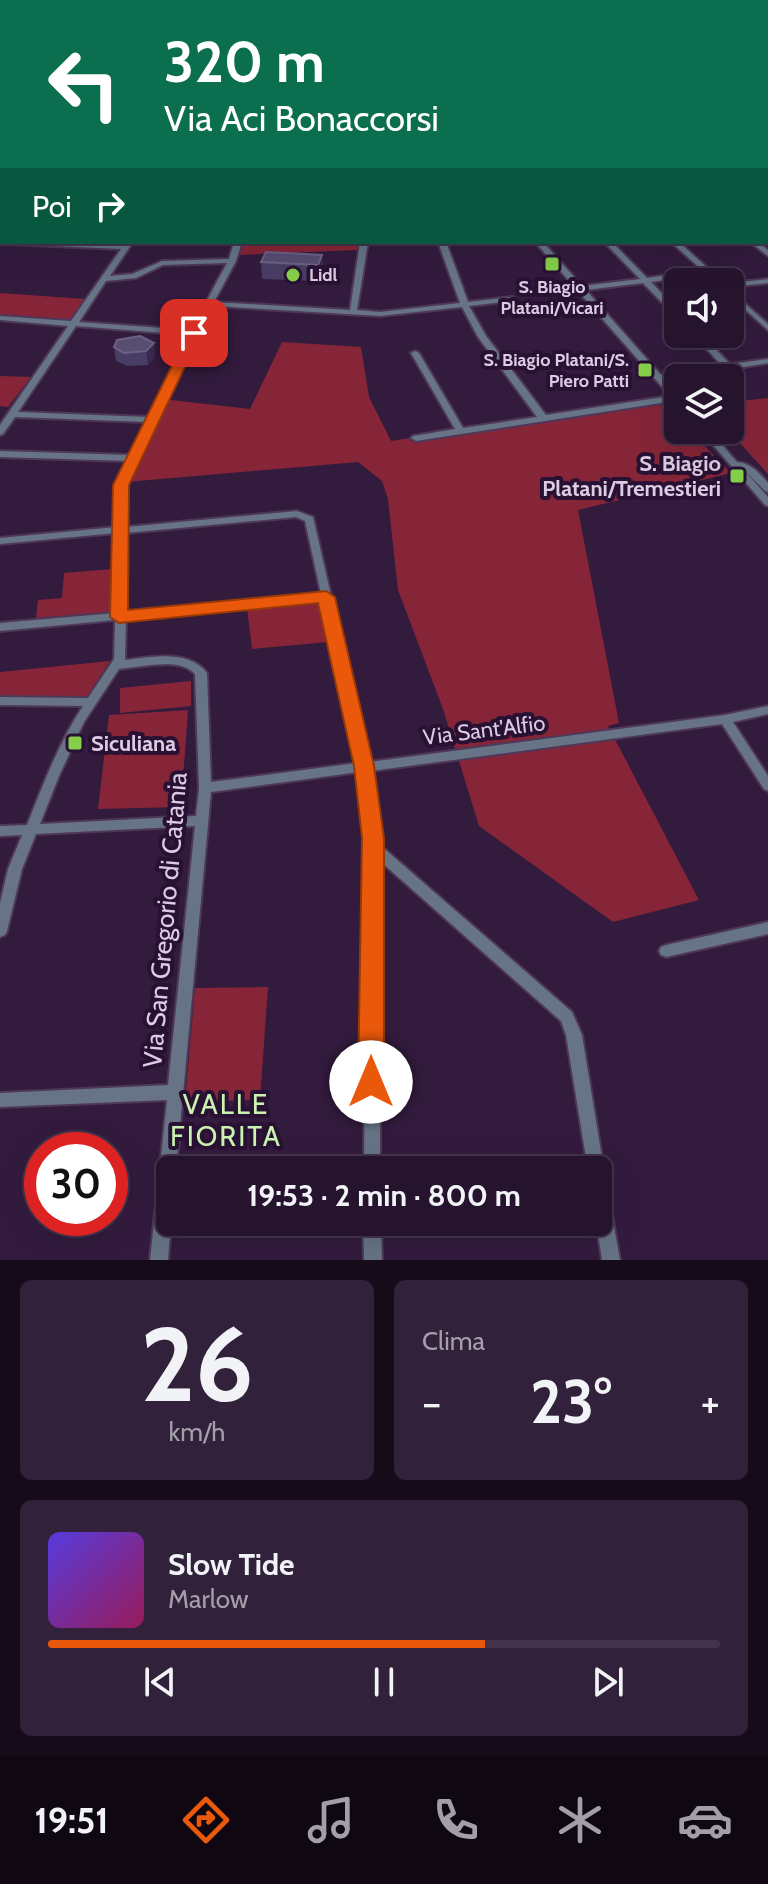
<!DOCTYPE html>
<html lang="it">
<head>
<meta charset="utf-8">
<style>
  body { margin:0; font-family:Cabin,sans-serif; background:#32213a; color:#f1f3f6; height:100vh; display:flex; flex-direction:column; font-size:30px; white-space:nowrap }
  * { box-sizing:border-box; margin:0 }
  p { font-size:26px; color:#a49eaa }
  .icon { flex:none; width:44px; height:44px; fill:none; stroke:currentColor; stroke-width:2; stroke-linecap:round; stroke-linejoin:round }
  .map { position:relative; height:1260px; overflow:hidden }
  .drawer { display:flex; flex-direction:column; gap:20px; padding:20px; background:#150b19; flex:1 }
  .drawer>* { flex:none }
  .guide { position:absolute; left:0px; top:0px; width:768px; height:244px; box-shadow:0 8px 32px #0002,0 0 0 2px #42334a; background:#0b6e4f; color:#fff; overflow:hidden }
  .controls { position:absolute; left:664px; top:268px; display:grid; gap:16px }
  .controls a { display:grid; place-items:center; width:80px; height:80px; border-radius:12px; background:#26142e; box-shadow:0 8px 32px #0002,0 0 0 2px #42334a; font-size:40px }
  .speed { position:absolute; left:24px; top:1132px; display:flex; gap:16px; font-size:40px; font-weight:700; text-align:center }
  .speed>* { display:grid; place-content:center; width:104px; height:104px; border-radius:50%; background:#26142e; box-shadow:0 8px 32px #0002,0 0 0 2px #42334a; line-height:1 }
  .speed .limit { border:12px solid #d22; background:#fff; color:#111 }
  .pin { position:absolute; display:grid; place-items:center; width:68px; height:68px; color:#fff; margin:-34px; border-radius:16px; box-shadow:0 4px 12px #0006 }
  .me { position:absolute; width:88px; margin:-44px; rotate:0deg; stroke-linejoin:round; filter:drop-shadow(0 0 6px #0008) }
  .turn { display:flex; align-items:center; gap:28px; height:168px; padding:0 32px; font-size:36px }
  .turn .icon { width:104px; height:104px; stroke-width:2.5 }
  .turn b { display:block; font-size:56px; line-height:68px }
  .then { display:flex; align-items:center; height:76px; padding:0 32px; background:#0003; gap:16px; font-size:30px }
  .big { font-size:60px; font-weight:800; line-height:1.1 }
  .drawer .widget { flex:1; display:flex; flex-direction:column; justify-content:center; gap:12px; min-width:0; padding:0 28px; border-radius:12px; background:#32213a }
  .drawer .dial { align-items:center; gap:0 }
  .dial b { font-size:104px; line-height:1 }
  .song { display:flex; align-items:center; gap:24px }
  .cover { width:96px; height:96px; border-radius:12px; background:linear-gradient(135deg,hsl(250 70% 55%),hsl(330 70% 35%)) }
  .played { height:8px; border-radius:4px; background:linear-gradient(90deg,#ea580c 65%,#42334a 65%) }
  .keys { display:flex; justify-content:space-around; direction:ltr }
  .heat { display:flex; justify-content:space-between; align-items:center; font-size:44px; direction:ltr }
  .drawer .tiles { flex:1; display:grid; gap:20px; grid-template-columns:1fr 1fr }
  .widget:last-child { grid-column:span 2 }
  .trip { position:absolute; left:156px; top:1156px; width:456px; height:80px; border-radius:12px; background:#26142e; box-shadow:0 8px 32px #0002,0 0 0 2px #42334a; font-weight:800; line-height:80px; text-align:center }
  .tabs { display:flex; height:128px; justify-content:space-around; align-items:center; background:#0f0812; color:#a49eaa }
  .tabs .icon { width:56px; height:56px }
  .tabs .on { color:#ea580c }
  .tabs b { font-size:36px; color:#f1f3f6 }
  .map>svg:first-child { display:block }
  .green { fill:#862538 }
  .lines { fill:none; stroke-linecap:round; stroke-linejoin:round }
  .minor-casing { stroke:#4e3758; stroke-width:4 }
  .primary-casing { stroke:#4e3758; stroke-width:4 }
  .minor { fill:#667485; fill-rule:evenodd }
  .primary { fill:#a5c2e5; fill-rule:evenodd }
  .rail-casing { stroke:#ac9bb5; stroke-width:3 }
  .rail { stroke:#291134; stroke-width:2; stroke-dasharray:4; stroke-linecap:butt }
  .wall { fill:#483e65 }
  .shaded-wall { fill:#39294f }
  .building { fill:#584d72; stroke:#6c6184; stroke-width:2 }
  .route { fill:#ea580c; stroke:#983908; stroke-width:2 }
  .poi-dot { fill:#86cf4b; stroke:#291134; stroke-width:3 }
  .labels { text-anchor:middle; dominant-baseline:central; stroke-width:8; stroke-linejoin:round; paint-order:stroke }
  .far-poi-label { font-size:18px; font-weight:bold; fill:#dbcce3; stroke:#291134; text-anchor:start }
  .poi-label { font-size:22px; font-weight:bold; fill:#dbcce3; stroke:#291134; text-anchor:end }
  .street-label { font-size:22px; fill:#dbcce3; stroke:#291134 }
  .near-street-label { font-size:26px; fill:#dbcce3; stroke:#291134 }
  .near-neighbourhood-label { font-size:28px; letter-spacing:2px; fill:#c9f3af; stroke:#291134 }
</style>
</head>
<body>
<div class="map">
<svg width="768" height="1260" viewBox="0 0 768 1260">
  <rect width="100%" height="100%" fill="#331b3e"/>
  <!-- green -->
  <path class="green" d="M239 242H358V250L238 255Z
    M0 293 85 299 69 321 0 316Z
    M282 342 361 347 369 397 391 441 652 401 668 409 678 419V430H689L731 473 578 510 619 723 608 726 699 900 613 922 479 826 443 709 398 590 388 499 382 481 358 462 126 482 162 399 250 409Z
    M0 376 31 377 8 407 0 406Z
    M768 398V474L728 430 730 402Z
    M113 569 112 612 36 618 38 600 62 598 64 573Z
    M322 599 328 642 252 649 247 607Z
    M110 661 85 700H0V672Z
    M191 681V706L120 713V688Z
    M188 710 181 807 98 809 109 715Z
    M268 987 260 1100 185 1102 195 988Z"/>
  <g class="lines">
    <defs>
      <path id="minor" d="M157 0H161V2H157Z
        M461 0H466L468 2H463Z
        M587 0H591L592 2H588Z
        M721 1H750L752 2H719Z
        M766 5H768V7H766Z
        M766 34H768V36H766Z
        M766 44H768V48H766Z
        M766 61H768V65H766Z
        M766 86H768V90H766Z
        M766 97 768 98V103L766 102Z
        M766 113H768V117H766Z
        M766 160 768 161V165L766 164Z
        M0 196H2V200H0Z
        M766 205H768V210H766Z
        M0 232H2V241H0Z
        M6 242 124 245 125 242H133L110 276 132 274 162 261 229 259 234 242H242L236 261 214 302 350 310 360 242H368L357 310 380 312 460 303 438 242H446L468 302 512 297 516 299 512 301 469 306 486 336 546 415 670 396 535 242H543L582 286 640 279 604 242H612L647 278 702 270 671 242H679L723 282H715L706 274 651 282 678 310V316H675L643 283 586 290 661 375 722 366 693 334H701L730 364 768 359V363L665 380 678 395V403L674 401 416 441 411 438 413 436 455 429 411 353 415 351 419 353 463 428 537 417 478 337 462 307 380 316 212 306 126 485V527L297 511 313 517 369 762 725 715 768 706V714L733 722 768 776V791L764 789 722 724 371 771 380 845 572 1012 582 1035 604 1170 602 1175 606 1181 620 1260H602L596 1222H598V1170H588L566 1035 561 1021 380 861V1170H364L366 838 359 772 211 792 176 1170H170L171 1222 168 1260H150L167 1100 0 1107V1093L168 1085 195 826 36 834 22 869 7 931 5 935 0 937V903L8 869 22 835 0 836V826L27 825C43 785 59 742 83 706L0 705V697L88 698 114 659 115 620 0 631V623L115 613 116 533 0 544V538L116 527V485L128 461 0 457V451L131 455 147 422 15 417 3 434 0 435V425L68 326 0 320V316L71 321 121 249 10 244ZM227 263 191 330 79 322 106 281 136 278 163 265ZM76 326 189 335 149 417 18 412ZM296 517 305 521 321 594 126 612V533ZM323 601 357 763 211 782 207 673C189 649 151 657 125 660L126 619ZM151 665C166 664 184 662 195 674L199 788 196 816 40 824 59 776 84 722 119 669Z
        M750 242H758L768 250V256Z
        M768 279V283L730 287V283Z
        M730 290 768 324V330L730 296Z
        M700 430H709L737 462C751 463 759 473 768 483V492L765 491 744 470 768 497V506L765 505Z
        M768 922V934L666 957 661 955 659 951 661 947 666 945Z
        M363 1222H381L382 1260H364Z"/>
      <path id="primary" d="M766 40H768V44H766Z"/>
    </defs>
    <!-- minor casing -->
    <use href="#minor" class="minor-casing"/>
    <!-- primary casing -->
    <use href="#primary" class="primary-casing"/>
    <!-- minor -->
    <use href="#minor" class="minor"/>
    <!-- primary -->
    <use href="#primary" class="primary"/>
    <defs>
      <path id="rail" d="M249 0 264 2"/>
    </defs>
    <!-- rail casing -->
    <use href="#rail" class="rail-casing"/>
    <!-- rail -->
    <use href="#rail" class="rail"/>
  </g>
  <!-- wall -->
  <path class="wall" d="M322 255 323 272 319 281 262 279 261 262Z
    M154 343 155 357 148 365 127 366 116 361 114 347Z"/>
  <!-- shaded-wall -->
  <path class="shaded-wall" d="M322 255 323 272 319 281 318 265Z
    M154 343 155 357 148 365 146 351Z"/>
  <!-- building -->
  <path class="building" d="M266 252 322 255 318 265 261 262Z
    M140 336 154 343 146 351 124 353 114 347 117 340Z"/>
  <!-- route -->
  <path class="route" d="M194 329 201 333 129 485 128 610 326 591 335 597 374 766 384 838V1082L381 1090 371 1094 362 1090 358 1082 362 838 354 766 318 603 119 623 110 617 113 485 188 333Z"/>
  <!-- markers -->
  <g class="poi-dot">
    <rect x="544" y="256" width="16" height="16" rx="4"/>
    <circle cx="293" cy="275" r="8"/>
    <rect x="637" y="362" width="16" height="16" rx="4"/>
    <rect x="729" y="468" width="16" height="16" rx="4"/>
    <rect x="67" y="735" width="16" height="16" rx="4"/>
  </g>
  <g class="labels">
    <!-- far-poi labels -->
    <g class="far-poi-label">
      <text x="309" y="275">Lidl</text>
      <text x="552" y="287" text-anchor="middle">S. Biagio<tspan x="552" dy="21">Platani/Vicari</tspan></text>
      <text x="629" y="360" text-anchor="end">S. Biagio Platani/S.<tspan x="629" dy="21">Piero Patti</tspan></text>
    </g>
    <!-- poi labels -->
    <g class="poi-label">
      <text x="721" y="463">S. Biagio<tspan x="721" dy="25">Platani/Tremestieri</tspan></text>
      <text x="91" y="743" text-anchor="start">Siculiana</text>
    </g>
    <!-- street labels -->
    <g class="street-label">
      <text transform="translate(484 730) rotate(-7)">Via Sant'Alfio</text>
    </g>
    <!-- near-street labels -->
    <g class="near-street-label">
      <text transform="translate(165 920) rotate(-85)">Via San Gregorio di Catania</text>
    </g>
    <!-- near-neighbourhood labels -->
    <g class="near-neighbourhood-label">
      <text x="226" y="1104">VALLE<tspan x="226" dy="32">FIORITA</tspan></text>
    </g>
  </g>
</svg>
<div class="controls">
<a><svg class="icon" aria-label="sound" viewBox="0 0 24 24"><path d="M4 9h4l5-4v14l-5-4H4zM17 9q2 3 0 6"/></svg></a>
<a><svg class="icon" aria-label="layers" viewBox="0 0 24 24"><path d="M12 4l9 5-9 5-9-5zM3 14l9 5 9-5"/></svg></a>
</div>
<div class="speed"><div class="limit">30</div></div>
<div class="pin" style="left:194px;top:333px;background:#d93025"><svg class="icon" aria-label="arrive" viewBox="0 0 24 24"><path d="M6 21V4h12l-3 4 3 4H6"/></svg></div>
<svg class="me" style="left:371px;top:1082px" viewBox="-20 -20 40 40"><circle r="19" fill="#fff"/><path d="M0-13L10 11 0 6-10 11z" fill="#ea580c"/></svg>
<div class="trip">19:53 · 2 min · 800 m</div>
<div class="guide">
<div class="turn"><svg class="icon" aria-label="left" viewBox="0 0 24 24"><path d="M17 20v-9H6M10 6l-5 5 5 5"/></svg><div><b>320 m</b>Via Aci Bonaccorsi</div></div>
<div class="then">Poi<svg class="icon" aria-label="right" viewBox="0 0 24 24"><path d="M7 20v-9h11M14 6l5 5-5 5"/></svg></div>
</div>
</div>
<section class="drawer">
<div class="tiles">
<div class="widget dial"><b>26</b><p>km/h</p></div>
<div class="widget"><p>Clima</p>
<div class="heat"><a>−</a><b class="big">23°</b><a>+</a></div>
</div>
<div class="widget">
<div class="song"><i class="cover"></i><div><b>Slow Tide</b><p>Marlow</p></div></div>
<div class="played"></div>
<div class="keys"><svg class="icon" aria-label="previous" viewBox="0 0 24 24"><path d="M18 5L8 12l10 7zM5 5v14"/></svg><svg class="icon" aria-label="pause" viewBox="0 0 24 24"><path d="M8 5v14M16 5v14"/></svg><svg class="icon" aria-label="next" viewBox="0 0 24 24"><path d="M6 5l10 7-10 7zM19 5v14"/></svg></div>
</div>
</div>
</section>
<nav class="tabs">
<b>19:51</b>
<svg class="icon on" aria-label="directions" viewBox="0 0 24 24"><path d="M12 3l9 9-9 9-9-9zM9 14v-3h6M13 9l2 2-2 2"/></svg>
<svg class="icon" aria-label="music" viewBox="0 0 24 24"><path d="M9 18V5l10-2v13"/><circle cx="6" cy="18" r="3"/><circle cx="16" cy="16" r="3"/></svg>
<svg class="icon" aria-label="phone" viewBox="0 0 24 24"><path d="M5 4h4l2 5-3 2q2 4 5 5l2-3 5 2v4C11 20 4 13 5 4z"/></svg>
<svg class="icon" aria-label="climate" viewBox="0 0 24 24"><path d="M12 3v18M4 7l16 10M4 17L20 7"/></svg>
<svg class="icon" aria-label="car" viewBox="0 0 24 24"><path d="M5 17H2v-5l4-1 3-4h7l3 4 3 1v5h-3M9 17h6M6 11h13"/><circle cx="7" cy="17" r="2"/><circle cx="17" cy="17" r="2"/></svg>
</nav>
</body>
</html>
